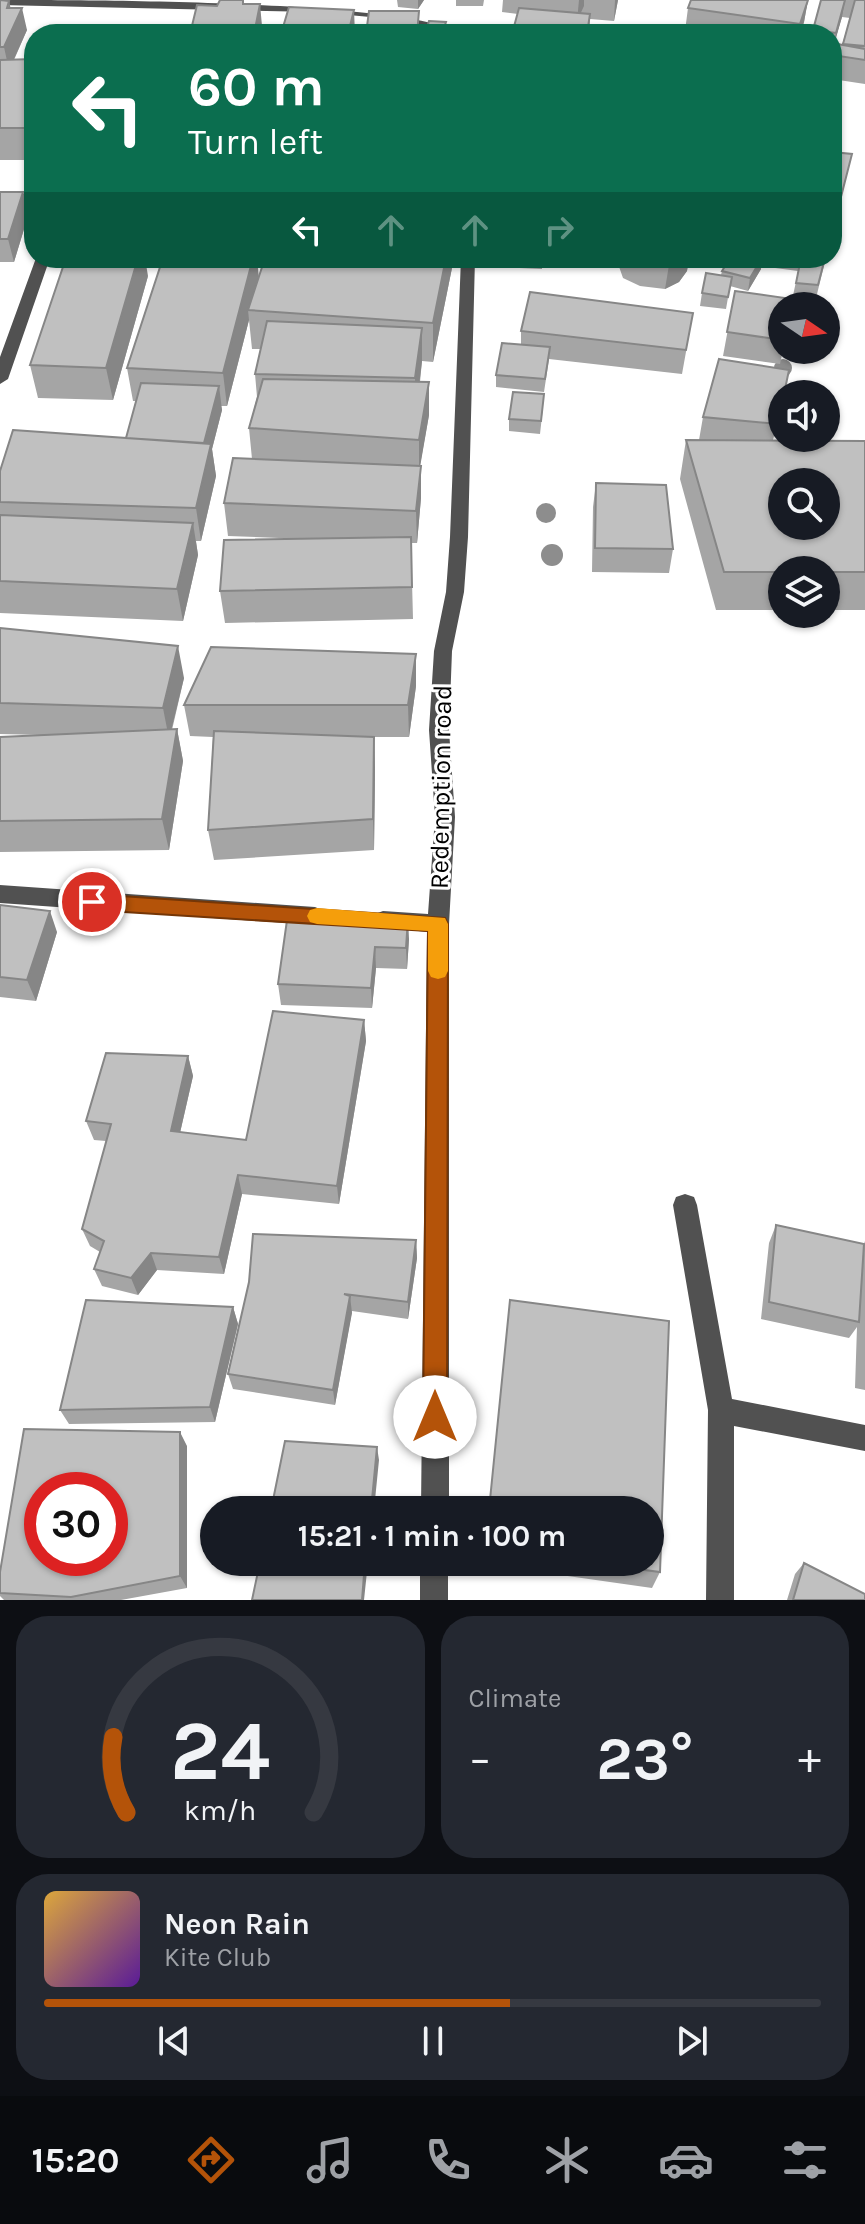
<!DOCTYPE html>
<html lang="en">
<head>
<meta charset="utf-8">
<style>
  body { margin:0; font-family:Karla,sans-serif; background:#242831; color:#f1f3f6; height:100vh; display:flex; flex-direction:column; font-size:30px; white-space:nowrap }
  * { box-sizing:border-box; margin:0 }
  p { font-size:26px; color:#9ea1a6 }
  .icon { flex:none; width:44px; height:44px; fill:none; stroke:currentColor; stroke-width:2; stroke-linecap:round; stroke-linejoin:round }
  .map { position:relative; height:1600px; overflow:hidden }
  .details { display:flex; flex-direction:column; gap:16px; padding:16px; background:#0d0f14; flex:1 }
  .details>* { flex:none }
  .banner { position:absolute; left:24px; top:24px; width:818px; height:244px; border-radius:32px; box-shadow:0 2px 6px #0004; background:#0b6e4f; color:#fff; overflow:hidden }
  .needle { width:52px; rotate:103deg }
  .buttons { position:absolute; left:768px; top:292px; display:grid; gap:16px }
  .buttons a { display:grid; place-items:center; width:72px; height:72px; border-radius:50%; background:#171b24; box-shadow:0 2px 6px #0004; font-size:40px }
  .speed { position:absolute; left:24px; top:1472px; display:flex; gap:16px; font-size:40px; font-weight:700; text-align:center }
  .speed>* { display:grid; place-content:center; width:104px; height:104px; border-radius:50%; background:#171b24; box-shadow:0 2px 6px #0004; line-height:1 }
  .speed .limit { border:12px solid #d22; background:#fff; color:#111 }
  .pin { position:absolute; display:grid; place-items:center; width:68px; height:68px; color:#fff; margin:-34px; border:4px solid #fff; border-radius:50%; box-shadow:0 2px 8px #0007 }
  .me { position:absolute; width:88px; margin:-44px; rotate:0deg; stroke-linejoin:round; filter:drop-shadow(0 0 6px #0008) }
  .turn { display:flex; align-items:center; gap:28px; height:168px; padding:0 32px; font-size:36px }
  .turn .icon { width:104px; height:104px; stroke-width:2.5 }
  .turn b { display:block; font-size:56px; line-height:68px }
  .lanes { display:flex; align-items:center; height:76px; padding:0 32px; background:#0003; justify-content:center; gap:40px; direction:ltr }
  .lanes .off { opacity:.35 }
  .big { font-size:60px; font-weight:700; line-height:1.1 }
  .details .widget { flex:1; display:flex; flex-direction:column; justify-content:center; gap:12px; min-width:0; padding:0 28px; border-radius:32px; background:#242831 }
  .details .dial { align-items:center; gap:0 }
  .dial svg { height:208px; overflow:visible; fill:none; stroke:#363941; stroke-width:7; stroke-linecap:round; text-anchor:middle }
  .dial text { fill:#f1f3f6; stroke:none }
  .song { display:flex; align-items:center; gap:24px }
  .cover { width:96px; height:96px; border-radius:12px; background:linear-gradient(135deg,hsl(40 70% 55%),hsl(270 70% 35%)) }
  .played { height:8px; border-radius:4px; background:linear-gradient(90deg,#b45309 60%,#363941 60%) }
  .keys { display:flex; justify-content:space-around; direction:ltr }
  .heat { display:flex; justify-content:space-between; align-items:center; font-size:44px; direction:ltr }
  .details .tiles { flex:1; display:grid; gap:16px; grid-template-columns:1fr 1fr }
  .widget:last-child { grid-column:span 2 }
  .trip { position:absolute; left:200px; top:1496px; width:464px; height:80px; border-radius:40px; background:#171b24; box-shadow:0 2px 6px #0004; font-weight:700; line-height:80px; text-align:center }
  .tabs { display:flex; height:128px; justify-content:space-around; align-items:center; background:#090b0e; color:#9ea1a6 }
  .tabs .icon { width:56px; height:56px }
  .tabs .on { color:#b45309 }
  .tabs b { font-size:36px; color:#f1f3f6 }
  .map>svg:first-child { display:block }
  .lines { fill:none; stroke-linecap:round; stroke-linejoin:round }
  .minor { fill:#515151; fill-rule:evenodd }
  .tree { fill:#8d8d8d }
  .wall { fill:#a5a5a5; fill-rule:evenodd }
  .shaded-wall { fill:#868686 }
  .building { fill:#c0c0c0; stroke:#868686; stroke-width:2; fill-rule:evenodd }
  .route { fill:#b45309; stroke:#753606; stroke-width:2 }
  .slow { fill:#f59e0b }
  .labels { text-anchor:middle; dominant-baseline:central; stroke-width:6; stroke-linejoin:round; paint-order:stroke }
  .street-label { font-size:26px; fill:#000; stroke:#fff }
</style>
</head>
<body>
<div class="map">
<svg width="865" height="1600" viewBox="0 0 865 1600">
  <rect width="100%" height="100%" fill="#fff"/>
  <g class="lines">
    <!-- minor -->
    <path class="minor" d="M0 0C82 0 409 0 462 34H446L427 26 381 18 316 12 0 5Z
      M0 193 34 194V202L0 201Z
      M36 258H50L8 379 0 384V357Z
      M461 258H475L468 537 464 592 452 651 449 730 455 817 449 924V1510H421L427 932 375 926 372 920 375 914 383 911 428 914 435 817 429 730 434 651 446 592 450 537Z
      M0 885 315 907 322 910 326 916 322 922 315 925 0 903Z
      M685 1194 694 1197 697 1205 732 1399 865 1425V1451L734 1426V1600H706L708 1410 673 1205 676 1197Z
      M420 1562H448V1600H420Z"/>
  </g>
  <!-- trees -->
  <g class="tree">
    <circle cx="783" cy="368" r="9"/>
    <circle cx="546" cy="513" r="10"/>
    <circle cx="552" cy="555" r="11"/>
  </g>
  <!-- wall -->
  <path class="wall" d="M0 0 9 1 10 8 27 30 14 60 34 59V160H0Z
    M397 0H424L418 9 398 7Z
    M456 0H484L483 6H456Z
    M503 0H618L614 21 590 19 589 34H512L518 14 502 12Z
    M808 0 804 22 800 34H707L685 31 688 8Z
    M821 0H865V84L832 79V34H812ZM842 17 850 18 842 45 834 43Z
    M0 192H23L28 216 14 262H0Z
    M265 258H454L433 362 422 361 420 382H429V415L420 465 421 498 417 543H411L413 619 225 623 220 591 304 539 228 536 224 503 252 459 249 428 257 397 255 374 261 349H252L249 320 227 406H221L222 410 212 449 216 476 201 541H196L198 555 183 621 0 613V471L126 438 136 401H133L127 368 259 276Z
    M498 258H542V269L498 267Z
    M616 258H689L687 271 679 282 665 289 640 286 623 278Z
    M730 258H800L798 271 761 266V269L748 291 730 286 726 309 700 306 702 293 721 275 722 271Z
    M801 258H826L814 306H782L783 350 780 364 723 356 735 291 792 299 791 305Z
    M148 276 113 400 38 398 30 365Z
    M693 313 682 374 549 359 544 392 496 387V375L521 345V331Z
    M782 403 773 440 865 441V610H826V570H782V610H716L680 479 686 440H699L703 417Z
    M543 407 540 434 509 431V419Z
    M596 483 673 549 669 573 592 572 593 507Z
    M0 628 184 678 172 730 177 729 183 761 169 850 0 852V737L42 735 0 734Z
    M416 686 409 737H374L375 768 374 850 214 860 208 830 213 737 190 736 184 705Z
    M0 905 57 932 36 1001 0 997Z
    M288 913 409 939 407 969 376 968 372 1008 281 1005 278 984Z
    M364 1020 366 1041 339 1204 242 1194 224 1274 157 1270 138 1295 102 1286 94 1269 100 1252 90 1246 82 1229 106 1141 94 1140 86 1121 188 1056 193 1076 180 1133 246 1140Z
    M776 1225 864 1244 865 1241V1390L855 1388 857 1327 849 1338 761 1319 769 1243Z
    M416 1240 417 1258 408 1319 352 1311 335 1405 233 1389 228 1374Z
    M233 1307 238 1324 215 1422 69 1424 60 1410Z
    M187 1446V1588L121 1600H4L0 1596V1572Z
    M484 1562H650L660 1572 652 1588 484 1564Z
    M804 1563 865 1600H787L795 1574Z"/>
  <!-- shaded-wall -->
  <path class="shaded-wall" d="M418 0H424L418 9Z
    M579 0H584V6L577 21Z
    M615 0H618L614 21Z
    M808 0 804 22 800 34H798L800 24Z
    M845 0 842 17 832 52 836 33Z
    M9 1 14 24 22 8 27 30 9 70 4 47Z
    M260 4 262 26 260 34H254Z
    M354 10 355 34H348Z
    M23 192 28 216 14 262 8 239Z
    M138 258H145L148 276 113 400 106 368Z
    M253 258H257L259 278 248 310 249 320 227 406 223 373Z
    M446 258H454L433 362V323Z
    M682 258H689L687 271 679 282 665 289 669 265Z
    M762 258 761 269 748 291 750 278Z
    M422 328V361L416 411 415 378Z
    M429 382V415L419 473V440Z
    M219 386 222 410 212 449 216 476 201 541 196 508 203 448Z
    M421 466V498L417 543 416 511Z
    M193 523 198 555 183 621 177 589Z
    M178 646 184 678 169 739 163 708Z
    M416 654V686L409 737 408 705Z
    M177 729 183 761 169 850 162 819Z
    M374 737 375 768 374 850 373 819Z
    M50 911 57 932 36 1001 27 980Z
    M408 918 409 939 407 969 406 948Z
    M375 947 376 968 372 1008 371 988Z
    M364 1020 366 1041 339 1204 337 1186Z
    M188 1056 193 1076 176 1150 171 1131Z
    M238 1175 242 1194 224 1274 219 1257Z
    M416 1240 417 1258 408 1319V1302Z
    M151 1253 157 1270 138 1295 131 1278Z
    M350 1296 352 1313 335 1405 333 1390Z
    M233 1307 238 1324 215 1422 210 1407Z
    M180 1432 187 1446V1588L180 1576Z
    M377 1447 379 1460 374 1510H371Z
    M365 1562H368L364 1600H362Z"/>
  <!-- building -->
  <path class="building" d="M0 0 9 1 7 8H22L4 47H0Z
    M220 0H243V4H260L254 34H190L197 5 217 6Z
    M691 0H808L800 24 688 8Z
    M821 0H845L836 33 813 30Z
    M855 0H865V46L843 44Z
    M289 7 354 10 348 34H281Z
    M519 8 590 14 587 34H512Z
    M369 11H419L417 34H366Z
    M429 21 446 22 442 34H425Z
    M749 27 787 34H748Z
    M126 29 176 31V34H115Z
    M832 43 865 49V60L832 55Z
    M34 59V128H0V60Z
    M832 152 852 154 832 232Z
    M0 192H23L8 239H0Z
    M66 258H138L106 368 30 365Z
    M163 258H253L223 373 127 368Z
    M265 258H446L433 323 248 310Z
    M635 258H682L669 265 643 262Z
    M730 258H762L750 278 722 271Z
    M801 258H825L818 285 796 283Z
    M706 273 732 277 728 297 702 293Z
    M735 291 792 299 791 306H782V340L727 332Z
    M530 292 693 313 686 350 521 331Z
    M267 321 422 328 415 378 255 374Z
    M502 343 550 347 545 379 496 375Z
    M719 359 789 370 784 394H782V401L777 424 703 417Z
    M263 379 429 382 419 440 249 428Z
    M141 383 219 386 204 443 126 438Z
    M513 392 544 394 541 421 509 419Z
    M13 430 211 444 196 508 0 502V471Z
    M686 440 865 441V572H826V570H782V572H724ZM782 482H826V526H782Z
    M233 458 421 466 416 511 224 503Z
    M596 483 666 485 673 549 595 548Z
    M0 515 193 523 177 589 0 581Z
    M411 537 412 587 220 591 224 540Z
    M0 628 178 646 163 708 0 703Z
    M211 647 416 654 408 705H184Z
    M177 729 162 819 0 821V737Z
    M214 731 374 737 373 819 208 830Z
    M0 905 50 911 27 980 0 977Z
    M288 913 408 918 406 948 375 947 371 988 278 984Z
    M273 1011 364 1020 337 1186 238 1175 219 1257 151 1253 131 1278 94 1269 104 1241 82 1229 111 1124 86 1121 106 1053 188 1056 171 1131 246 1140Z
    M776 1225 864 1244 859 1322 769 1302Z
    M253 1234 416 1240 408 1302 344 1294 350 1296 333 1390 228 1374 249 1282Z
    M86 1300 233 1307 210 1407 60 1410Z
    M510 1300 669 1321 660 1572 585 1562H650V1510H489Z
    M24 1429 180 1432V1576L71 1597 0 1593V1572ZM42 1490H110V1558H42Z
    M285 1441 377 1447 371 1510H271Z
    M260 1562H365L362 1600H252Z
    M804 1563 865 1594V1600H793Z"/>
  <!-- route -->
  <path class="route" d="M92 894 445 918 448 924 447 1417 444 1426 435 1429 427 1426 423 1417 428 931 92 910 86 907 83 902 86 896Z"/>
  <!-- slow -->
  <path class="slow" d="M317 908 445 918 448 924V971L445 977 438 979 431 977 428 971V931L317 924 310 922 307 916 310 910Z"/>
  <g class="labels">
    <!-- street labels -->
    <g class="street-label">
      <text transform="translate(441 787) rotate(-89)">Redemption road</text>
    </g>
  </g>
</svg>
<div class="buttons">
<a><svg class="needle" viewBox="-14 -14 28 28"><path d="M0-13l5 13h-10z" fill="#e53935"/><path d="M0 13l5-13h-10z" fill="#9ea1a6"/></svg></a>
<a><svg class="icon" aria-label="sound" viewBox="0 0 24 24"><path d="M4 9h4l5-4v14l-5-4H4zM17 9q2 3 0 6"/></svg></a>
<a><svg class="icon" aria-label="search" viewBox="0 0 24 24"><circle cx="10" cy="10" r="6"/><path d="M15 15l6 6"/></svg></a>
<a><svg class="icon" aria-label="layers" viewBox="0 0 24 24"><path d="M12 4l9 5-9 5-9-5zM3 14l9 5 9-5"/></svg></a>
</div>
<div class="speed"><div class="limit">30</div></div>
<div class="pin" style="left:92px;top:902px;background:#d93025"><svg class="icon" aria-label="arrive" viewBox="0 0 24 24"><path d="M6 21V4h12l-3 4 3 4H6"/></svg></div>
<svg class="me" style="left:435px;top:1417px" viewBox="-20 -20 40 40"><circle r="19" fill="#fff"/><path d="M0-13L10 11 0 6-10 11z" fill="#b45309"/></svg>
<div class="trip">15:21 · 1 min · 100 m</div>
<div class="banner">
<div class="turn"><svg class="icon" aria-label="left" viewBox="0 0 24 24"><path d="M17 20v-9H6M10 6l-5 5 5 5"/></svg><div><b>60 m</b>Turn left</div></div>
<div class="lanes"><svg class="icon" aria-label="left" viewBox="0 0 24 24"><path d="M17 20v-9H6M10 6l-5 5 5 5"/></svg><svg class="icon off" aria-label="ahead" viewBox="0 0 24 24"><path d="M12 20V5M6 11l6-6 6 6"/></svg><svg class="icon off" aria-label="ahead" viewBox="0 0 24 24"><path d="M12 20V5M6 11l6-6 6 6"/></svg><svg class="icon off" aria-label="right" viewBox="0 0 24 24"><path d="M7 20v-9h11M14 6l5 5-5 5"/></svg></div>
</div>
</div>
<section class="details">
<div class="tiles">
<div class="widget dial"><svg viewBox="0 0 100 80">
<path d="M14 69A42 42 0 1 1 86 69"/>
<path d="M14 69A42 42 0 0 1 9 40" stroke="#b45309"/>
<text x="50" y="56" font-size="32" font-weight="700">24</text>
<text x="50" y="72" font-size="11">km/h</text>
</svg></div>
<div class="widget"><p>Climate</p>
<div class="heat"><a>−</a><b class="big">23°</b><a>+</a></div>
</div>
<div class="widget">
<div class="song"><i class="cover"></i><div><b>Neon Rain</b><p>Kite Club</p></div></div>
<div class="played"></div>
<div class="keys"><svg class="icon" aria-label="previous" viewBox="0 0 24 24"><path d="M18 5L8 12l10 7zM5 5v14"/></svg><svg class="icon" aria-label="pause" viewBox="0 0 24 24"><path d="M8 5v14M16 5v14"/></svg><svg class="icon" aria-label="next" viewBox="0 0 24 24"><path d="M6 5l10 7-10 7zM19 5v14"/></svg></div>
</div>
</div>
</section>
<nav class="tabs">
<b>15:20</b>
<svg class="icon on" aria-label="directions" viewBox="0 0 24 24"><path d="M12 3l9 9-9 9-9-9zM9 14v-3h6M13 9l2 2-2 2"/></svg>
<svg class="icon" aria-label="music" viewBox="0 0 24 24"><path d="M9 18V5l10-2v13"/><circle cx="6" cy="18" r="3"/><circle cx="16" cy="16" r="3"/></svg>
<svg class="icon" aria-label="phone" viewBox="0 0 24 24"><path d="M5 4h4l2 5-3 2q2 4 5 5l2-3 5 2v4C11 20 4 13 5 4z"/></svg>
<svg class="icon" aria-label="climate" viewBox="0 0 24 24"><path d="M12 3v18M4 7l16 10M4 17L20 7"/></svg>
<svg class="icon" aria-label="car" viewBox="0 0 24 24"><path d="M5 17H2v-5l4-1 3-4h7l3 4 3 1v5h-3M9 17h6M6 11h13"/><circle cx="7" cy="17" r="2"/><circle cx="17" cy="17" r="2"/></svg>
<svg class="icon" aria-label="filters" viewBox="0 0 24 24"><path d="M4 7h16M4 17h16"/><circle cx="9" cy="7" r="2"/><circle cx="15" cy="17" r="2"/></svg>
</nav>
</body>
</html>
